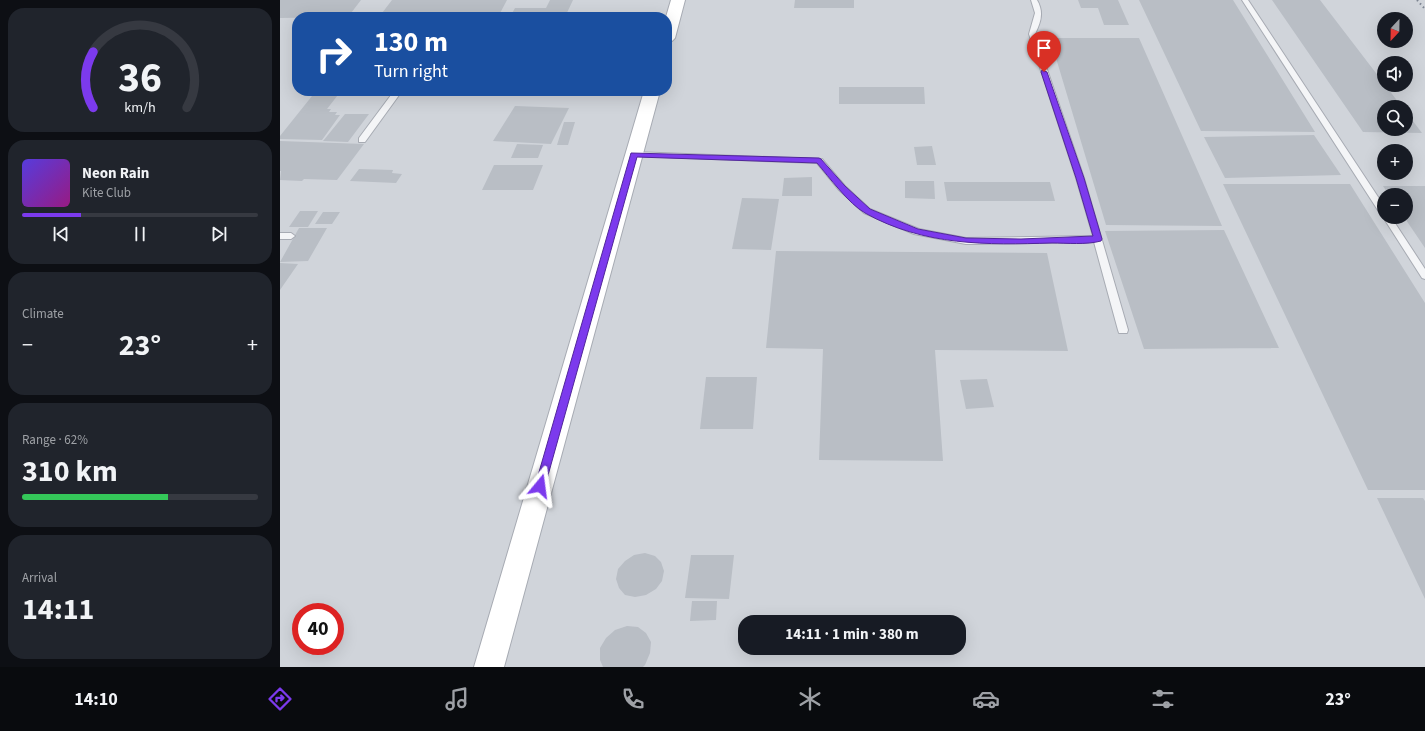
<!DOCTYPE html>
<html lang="en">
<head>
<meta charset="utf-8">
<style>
  body { margin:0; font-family:"Source Sans 3",sans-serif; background:#20242c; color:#f1f3f6; height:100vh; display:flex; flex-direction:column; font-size:15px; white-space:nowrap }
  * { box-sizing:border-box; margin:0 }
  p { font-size:13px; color:#9ea1a6 }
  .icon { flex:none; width:22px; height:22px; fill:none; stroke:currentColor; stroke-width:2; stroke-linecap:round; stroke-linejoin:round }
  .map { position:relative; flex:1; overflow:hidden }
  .details { display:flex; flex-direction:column; gap:8px; padding:8px; background:#0d0f14; width:280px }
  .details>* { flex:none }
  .top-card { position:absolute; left:12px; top:12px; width:380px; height:84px; border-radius:16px; box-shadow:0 4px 16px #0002; background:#1a4fa0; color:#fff; overflow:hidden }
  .needle { width:26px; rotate:202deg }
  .fabs { position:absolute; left:1097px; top:12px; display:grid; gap:8px }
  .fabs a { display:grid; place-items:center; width:36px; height:36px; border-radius:50%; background:#171b24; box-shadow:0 4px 16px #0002; font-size:20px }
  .speed { position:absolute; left:12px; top:603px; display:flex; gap:8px; font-size:20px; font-weight:700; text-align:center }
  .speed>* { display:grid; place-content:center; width:52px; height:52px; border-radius:50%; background:#171b24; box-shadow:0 4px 16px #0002; line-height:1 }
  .speed .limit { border:6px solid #d22; background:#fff; color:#111 }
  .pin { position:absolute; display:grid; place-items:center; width:34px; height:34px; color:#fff; margin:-41px -17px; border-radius:50% 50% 50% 0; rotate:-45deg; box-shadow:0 0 4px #0007 }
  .pin .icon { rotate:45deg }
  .me { position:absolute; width:44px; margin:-22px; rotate:16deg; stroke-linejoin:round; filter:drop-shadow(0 0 3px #0008) }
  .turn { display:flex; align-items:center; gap:14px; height:84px; padding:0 16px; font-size:18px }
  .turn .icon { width:52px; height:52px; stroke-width:2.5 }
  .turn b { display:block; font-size:28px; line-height:34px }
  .big { font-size:30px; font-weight:700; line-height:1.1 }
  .details .widget { flex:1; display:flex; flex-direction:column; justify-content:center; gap:6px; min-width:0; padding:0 14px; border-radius:16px; background:#20242c }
  .details .dial { align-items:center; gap:0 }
  .dial svg { height:104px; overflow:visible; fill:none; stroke:#363941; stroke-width:7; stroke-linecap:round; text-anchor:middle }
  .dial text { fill:#f1f3f6; stroke:none }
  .song { display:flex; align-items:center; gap:12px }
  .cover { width:48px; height:48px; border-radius:6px; background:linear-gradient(135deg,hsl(250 70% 55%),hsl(310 70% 35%)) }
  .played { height:4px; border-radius:2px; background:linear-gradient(90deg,#7c3aed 25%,#363941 25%) }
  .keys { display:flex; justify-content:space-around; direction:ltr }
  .heat { display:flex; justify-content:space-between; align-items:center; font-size:22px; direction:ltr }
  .charge { height:6px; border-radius:3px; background:linear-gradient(90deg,#34c759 62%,#363941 0) }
  .trip { position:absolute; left:458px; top:615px; width:228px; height:40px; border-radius:16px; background:#171b24; box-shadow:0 4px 16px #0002; font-weight:700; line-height:40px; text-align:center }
  .tab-bar { display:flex; height:64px; justify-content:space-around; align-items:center; background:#090b0e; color:#9ea1a6 }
  .tab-bar .icon { width:28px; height:28px }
  .tab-bar .active { color:#7c3aed }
  .tab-bar b { font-size:18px; color:#f1f3f6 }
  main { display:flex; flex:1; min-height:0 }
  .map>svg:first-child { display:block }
  .built { fill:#d0d4da; fill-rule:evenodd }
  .building { fill:#b9bec5 }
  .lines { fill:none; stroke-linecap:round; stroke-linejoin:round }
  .lane-casing { stroke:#a7abb3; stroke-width:2 }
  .secondary-casing { stroke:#a7abb3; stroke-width:2 }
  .lane { fill:#f4f5f7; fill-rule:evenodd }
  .secondary { fill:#fff; fill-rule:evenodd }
  .rail { stroke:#7c8491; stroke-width:2; stroke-dasharray:1.5 3; stroke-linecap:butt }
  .route { fill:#7c3aed; stroke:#51269a }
</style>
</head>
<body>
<main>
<section class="details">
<div class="widget dial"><svg viewBox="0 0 100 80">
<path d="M14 69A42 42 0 1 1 86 69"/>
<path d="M14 69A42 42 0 0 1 14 26" stroke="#7c3aed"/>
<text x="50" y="56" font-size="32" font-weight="700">36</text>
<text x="50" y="72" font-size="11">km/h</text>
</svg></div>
<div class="widget">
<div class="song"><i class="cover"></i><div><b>Neon Rain</b><p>Kite Club</p></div></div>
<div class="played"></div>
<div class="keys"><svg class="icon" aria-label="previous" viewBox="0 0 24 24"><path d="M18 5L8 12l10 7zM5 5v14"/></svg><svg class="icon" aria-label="pause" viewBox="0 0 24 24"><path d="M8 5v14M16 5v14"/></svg><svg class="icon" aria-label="next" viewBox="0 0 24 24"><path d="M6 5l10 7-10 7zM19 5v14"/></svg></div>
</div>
<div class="widget"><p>Climate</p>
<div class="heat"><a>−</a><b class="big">23°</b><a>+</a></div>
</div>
<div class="widget"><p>Range · 62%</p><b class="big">310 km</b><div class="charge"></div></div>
<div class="widget"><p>Arrival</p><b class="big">14:11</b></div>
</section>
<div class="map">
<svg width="1145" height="667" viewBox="0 0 1145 667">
  <rect width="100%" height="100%" fill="#e1e4e9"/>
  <!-- built -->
  <path class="built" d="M0 0H1145V667H0ZM17 17H387V91H17ZM1104 19H1126V41H1104ZM1104 63H1126V85H1104ZM1104 107H1126V129H1104ZM1104 151H1126V173H1104ZM1104 195H1126V217H1104ZM21 612H55V646H21ZM465 622H679V648H465Z"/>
  <!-- building -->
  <path class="building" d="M0 0H81L68 17 0 18Z
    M112 0H227L218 17H99Z
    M270 0H293L285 17H230L235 8H266Z
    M515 0H574V8H514Z
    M798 0H838L849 25H824L818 8H801Z
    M859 0H953L1035 132 921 131Z
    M992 0H1040L1122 107H1104V129H1126V112L1142 133 1083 132Z
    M770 38H859L942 226 826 225Z
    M559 87H644L645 104H559Z
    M36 91H61L47 109H51L49 112H57L55 115H60L42 140 0 139V136Z
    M235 106 289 108 271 144 213 141Z
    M65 114H89L68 142 43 141Z
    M284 122H295L288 145H277Z
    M1034 135 1061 175 945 178 924 137Z
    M0 141 84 144 57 180 24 179 22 181 0 180 1 171H0Z
    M237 144 263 145 258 158H231Z
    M652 146 656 165H637L634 147Z
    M214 165H263L253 190H202Z
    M79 169 113 170 112 173 122 174 116 183 70 181Z
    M532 177V196H502L504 178Z
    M625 181H654L655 199 625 198Z
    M664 182H770L775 201H667Z
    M943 184H1070L1145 303V490H1088Z
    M1103 186H1145V248L1124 217H1126V195H1109Z
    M462 198 499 199 491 250 452 249Z
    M20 211H38L28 227H9Z
    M43 212H60L52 224H35Z
    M19 228H47L28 261 0 262Z
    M944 230 999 348 864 349 825 231Z
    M496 251 767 253 788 351 655 350 663 461 539 460 543 349 486 348Z
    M0 263 18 264 0 290Z
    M426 377H477L473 429H420Z
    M707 379 714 407 686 409 680 380Z
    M1097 498H1143L1145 501V599Z
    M365 553 375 556 381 562 384 571 382 581 376 589 366 595 355 597 345 595 339 588 336 579 338 569 345 561 354 555Z
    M411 555H454L449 599 405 598Z
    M412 601H437L436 620 410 621Z
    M347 626 358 627 366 633 371 642 370 653 365 665 363 667H323L320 660V648L326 638 335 630Z"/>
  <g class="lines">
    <defs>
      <path id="lane" d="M751 0H757C764 12 761 22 755 34L804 178 848 330 847 333H839L838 330 814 242 686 244 634 234 584 213 559 190 537 163 354 156 350 154 354 152 539 159H542L565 186 590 209 639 229 686 238 813 236 796 178 749 34 755 13Z
        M962 0H968L1104 206V217H1111L1145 269V279L1142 278 1103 217V216L1101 215Z
        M114 91H122L85 142H79V138Z
        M0 233H11L15 236 11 239H0Z"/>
      <path id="secondary" d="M391 0H405L395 38 392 41 387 43V17H386Z
        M364 91H380L224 667H194Z"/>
    </defs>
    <!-- lane casing -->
    <use href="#lane" class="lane-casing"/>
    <!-- secondary casing -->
    <use href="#secondary" class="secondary-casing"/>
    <!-- lane -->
    <use href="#lane" class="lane"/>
    <!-- secondary -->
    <use href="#secondary" class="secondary"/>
    <!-- rail -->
    <path class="rail" d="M1137 0 1145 9"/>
  </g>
  <!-- route -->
  <path class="route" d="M762 70 767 72 804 178 822 239 821 241C806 245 787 243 772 243 707 245 644 246 585 213 569 204 549 177 537 163L357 157 265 486 264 489 260 491 256 489 255 486 351 153 539 158 541 159 565 186 590 209 638 229 686 238 741 239 813 236 796 178 761 72Z"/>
</svg>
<div class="fabs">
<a><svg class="needle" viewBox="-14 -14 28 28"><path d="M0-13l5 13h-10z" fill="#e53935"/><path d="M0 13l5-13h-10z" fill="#9ea1a6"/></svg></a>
<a><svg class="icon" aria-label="sound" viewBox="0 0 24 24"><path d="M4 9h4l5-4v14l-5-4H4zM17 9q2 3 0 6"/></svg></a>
<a><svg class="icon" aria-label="search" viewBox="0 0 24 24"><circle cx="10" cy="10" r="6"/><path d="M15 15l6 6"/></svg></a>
<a>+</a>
<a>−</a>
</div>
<div class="speed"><div class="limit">40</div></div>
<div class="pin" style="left:764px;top:72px;background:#d93025"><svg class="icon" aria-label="arrive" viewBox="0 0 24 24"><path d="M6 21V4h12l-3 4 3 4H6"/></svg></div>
<svg class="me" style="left:260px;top:486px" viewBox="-20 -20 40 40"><path d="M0-17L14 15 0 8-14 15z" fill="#7c3aed" stroke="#fff" stroke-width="4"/></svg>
<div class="trip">14:11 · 1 min · 380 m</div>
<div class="top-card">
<div class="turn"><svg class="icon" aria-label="right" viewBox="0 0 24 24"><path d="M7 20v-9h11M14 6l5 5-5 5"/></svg><div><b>130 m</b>Turn right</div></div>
</div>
</div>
</main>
<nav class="tab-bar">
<b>14:10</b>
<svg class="icon active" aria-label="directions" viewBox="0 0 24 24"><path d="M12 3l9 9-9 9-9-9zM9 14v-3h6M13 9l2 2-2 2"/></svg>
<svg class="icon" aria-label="music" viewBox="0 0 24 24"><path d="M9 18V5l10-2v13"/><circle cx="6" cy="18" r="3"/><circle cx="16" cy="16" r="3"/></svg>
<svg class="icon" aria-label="phone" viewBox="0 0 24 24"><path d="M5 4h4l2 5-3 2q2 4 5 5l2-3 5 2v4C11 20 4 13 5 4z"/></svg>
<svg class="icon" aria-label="climate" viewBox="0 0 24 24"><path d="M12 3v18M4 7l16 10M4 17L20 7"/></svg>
<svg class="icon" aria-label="car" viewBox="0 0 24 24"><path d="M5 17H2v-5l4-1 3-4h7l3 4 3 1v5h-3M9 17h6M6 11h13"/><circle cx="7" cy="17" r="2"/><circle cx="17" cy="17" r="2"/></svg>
<svg class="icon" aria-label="filters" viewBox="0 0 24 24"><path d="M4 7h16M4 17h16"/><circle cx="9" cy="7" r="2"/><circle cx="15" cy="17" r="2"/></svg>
<b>23°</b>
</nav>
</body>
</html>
